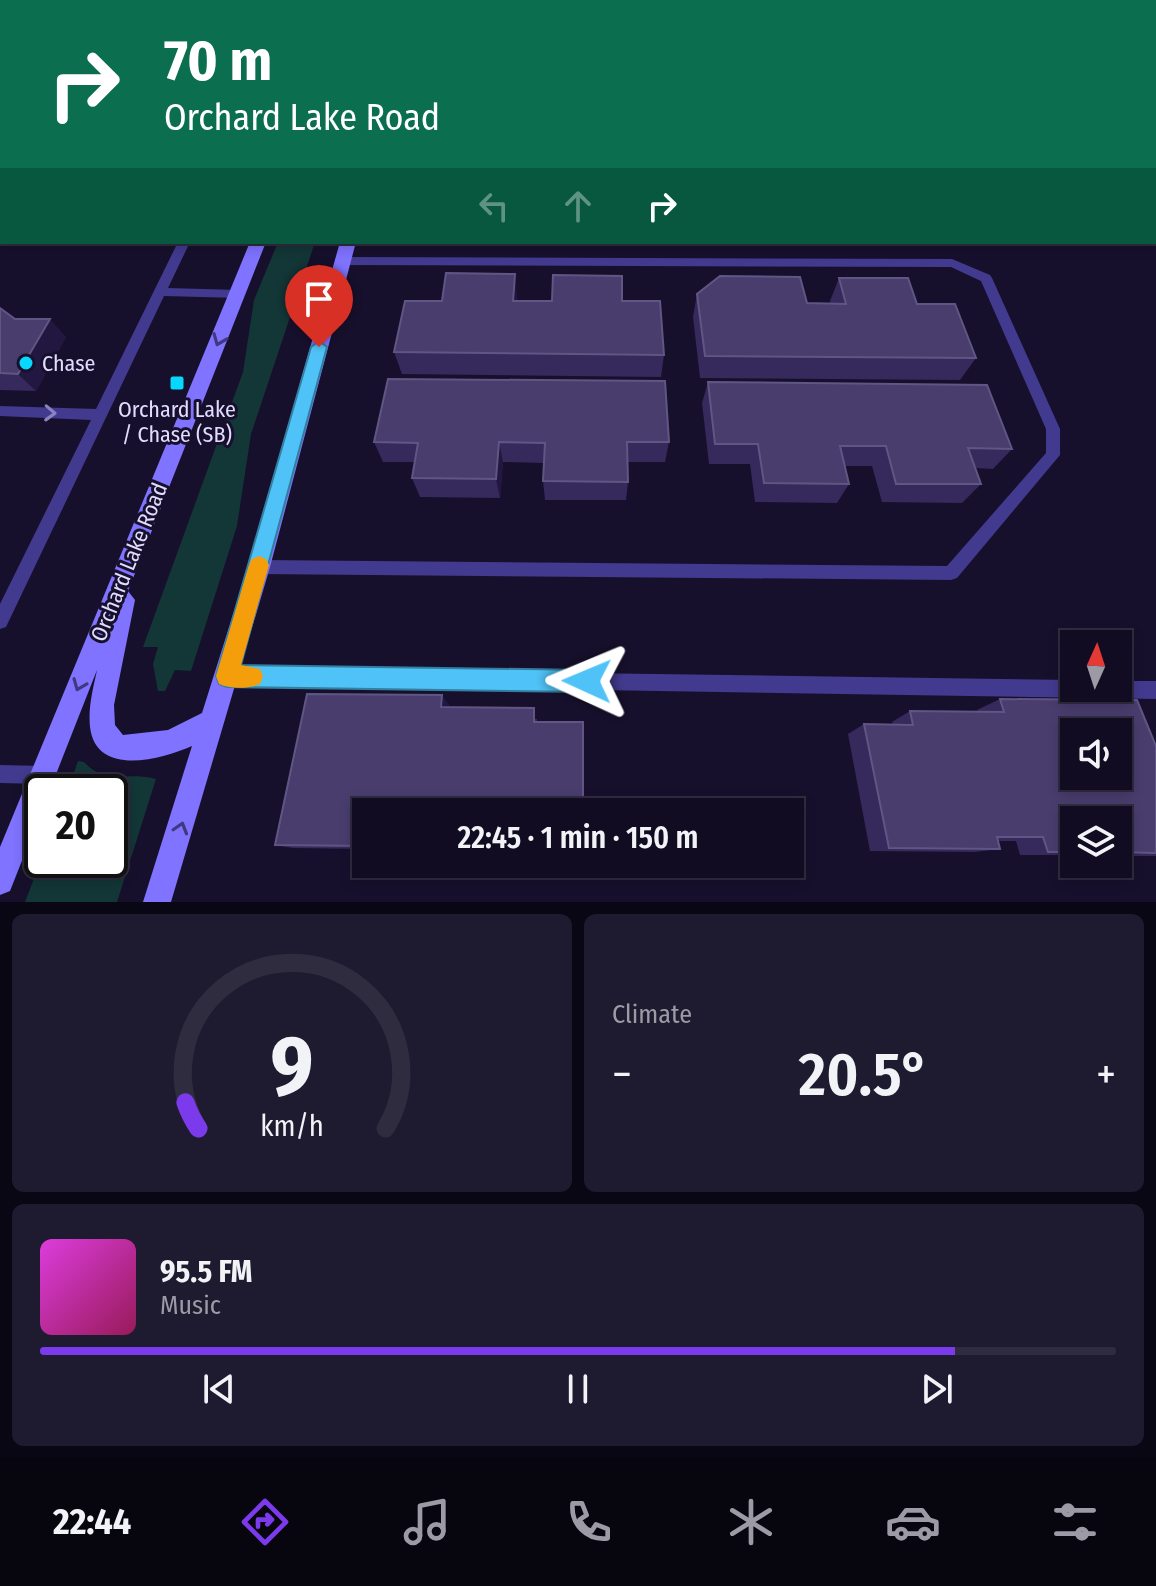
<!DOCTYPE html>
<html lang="en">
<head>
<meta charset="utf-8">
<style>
  body { margin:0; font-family:"Fira Sans Condensed",sans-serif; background:#1e1a2f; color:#f1f3f6; height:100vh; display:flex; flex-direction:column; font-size:30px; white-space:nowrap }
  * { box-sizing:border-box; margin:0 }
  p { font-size:26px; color:#9c9ba5 }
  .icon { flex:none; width:44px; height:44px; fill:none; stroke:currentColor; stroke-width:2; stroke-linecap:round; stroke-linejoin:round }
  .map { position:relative; height:902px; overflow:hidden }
  .side { display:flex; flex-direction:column; gap:12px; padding:12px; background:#090713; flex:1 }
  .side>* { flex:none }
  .guide { position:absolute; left:0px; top:0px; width:1156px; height:244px; box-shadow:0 4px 12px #0003,0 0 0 2px #302c40; background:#0b6e4f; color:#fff; overflow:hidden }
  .needle { width:52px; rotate:3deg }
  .buttons { position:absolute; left:1060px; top:630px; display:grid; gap:16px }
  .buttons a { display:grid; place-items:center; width:72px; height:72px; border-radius:0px; background:#110c22; box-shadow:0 4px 12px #0003,0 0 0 2px #302c40; font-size:40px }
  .speed { position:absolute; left:24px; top:774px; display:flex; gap:16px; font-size:40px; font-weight:700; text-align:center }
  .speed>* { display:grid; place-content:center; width:104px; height:104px; border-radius:50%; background:#110c22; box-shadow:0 4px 12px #0003,0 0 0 2px #302c40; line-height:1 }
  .speed .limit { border:4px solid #111; border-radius:12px; background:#fff; color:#111 }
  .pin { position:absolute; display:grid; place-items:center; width:68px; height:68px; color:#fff; margin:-82px -34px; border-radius:50% 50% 50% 0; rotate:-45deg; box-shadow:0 0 8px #0007 }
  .pin .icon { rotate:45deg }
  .me { position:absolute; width:88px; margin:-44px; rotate:271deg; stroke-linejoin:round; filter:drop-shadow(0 0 6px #0008) }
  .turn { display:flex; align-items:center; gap:28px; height:168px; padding:0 32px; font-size:36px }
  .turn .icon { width:104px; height:104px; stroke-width:2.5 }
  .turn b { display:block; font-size:56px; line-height:68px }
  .lanes { display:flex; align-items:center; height:76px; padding:0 32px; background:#0003; justify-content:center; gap:40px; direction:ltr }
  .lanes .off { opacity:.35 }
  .big { font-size:60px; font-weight:600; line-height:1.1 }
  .side .tile { flex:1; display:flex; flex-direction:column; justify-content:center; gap:12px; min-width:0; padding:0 28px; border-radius:12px; background:#1e1a2f }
  .side .dial { align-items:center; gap:0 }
  .dial svg { height:208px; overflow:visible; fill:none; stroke:#302c40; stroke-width:7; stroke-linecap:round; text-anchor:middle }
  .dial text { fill:#f1f3f6; stroke:none }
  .song { display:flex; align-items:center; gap:24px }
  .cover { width:96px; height:96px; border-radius:12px; background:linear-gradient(135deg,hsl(300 70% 55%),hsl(330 70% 35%)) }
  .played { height:8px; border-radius:4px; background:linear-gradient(90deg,#7c3aed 85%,#302c40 85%) }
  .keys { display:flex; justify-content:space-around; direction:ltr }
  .heat { display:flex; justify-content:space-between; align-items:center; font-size:44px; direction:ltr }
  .side .tiles { flex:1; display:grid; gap:12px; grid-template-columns:1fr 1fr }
  .tile:last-child { grid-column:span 2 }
  .trip { position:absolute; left:352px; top:798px; width:452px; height:80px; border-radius:0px; background:#110c22; box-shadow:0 4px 12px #0003,0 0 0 2px #302c40; font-weight:600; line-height:80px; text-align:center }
  .tabs { display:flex; height:128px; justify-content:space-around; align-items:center; background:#07050e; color:#9c9ba5 }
  .tabs .icon { width:56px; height:56px }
  .tabs .selected { color:#7c3aed }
  .tabs b { font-size:36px; color:#f1f3f6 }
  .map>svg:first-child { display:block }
  .green { fill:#133637 }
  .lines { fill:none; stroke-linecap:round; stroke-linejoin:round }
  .service { fill:#423a8e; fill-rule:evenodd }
  .minor { fill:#423a8e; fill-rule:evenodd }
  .secondary { fill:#7f73ff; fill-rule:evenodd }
  .wall { fill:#36295b }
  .shaded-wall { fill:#221741 }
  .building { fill:#483d6d; stroke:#605684; stroke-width:2; fill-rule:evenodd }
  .oneway { stroke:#413881 }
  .oneway2 { stroke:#8a83c1 }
  .route { fill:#4fc3f7; stroke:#337fa1; stroke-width:2 }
  .slow { fill:#f59e0b }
  .poi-dot { fill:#08d8ff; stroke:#17102d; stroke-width:3 }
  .labels { text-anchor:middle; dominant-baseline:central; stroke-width:6; stroke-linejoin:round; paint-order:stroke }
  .poi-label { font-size:22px; fill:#e2dcff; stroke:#17102d; text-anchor:start }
  .street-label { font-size:22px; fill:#e2dcff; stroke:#17102d }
</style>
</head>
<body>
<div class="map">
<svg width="1156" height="902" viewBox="0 0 1156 902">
  <rect width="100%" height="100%" fill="#17102d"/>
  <!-- green -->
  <path class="green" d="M278 242H315L251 434 237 526 191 671 175 670 165 691H158L153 664 158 647H143L243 372 254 300Z
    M78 761 84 762C104 785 130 771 156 779L117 902H25L42 858 110 860V792H67Z"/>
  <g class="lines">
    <!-- service -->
    <path class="service" d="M10 0H19L9 2Z
      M632 0H640V2H632Z
      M0 10H2V14H0Z
      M0 40H2V46H0Z
      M0 219H2V227H0Z
      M178 242H190L168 288 238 290 244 294 238 298 164 296 6 627 0 629V604L91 420 0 416V406L96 409Z
      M343 257 952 259 990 275 992 278 1060 429V455L957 578 951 580 259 574 254 572 251 567 254 562 259 560 947 566 1046 453V429L981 281 951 267 343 265 337 261Z
      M227 668 1074 680V688H1118V681H1156V699L227 684 221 682 219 676 221 670Z
      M0 765 43 766 49 769 52 775 49 781 43 784 0 783Z"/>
    <!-- minor -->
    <path class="minor" d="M770 0H782V2H770Z
      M1036 0H1048L1049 2H1037Z
      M1154 155H1156V166H1154Z"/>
    <!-- secondary -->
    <path class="secondary" d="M350 0H362V2H350Z
      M412 0H424V2H412Z
      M250 242H266L128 591 135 600 114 705 115 725 123 735 168 730 202 713 248 567 340 242H356L270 567 171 902H143L192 746C162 759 96 778 90 727 88 707 93 689 97 670L49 792H42V810L10 891 0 895V847Z"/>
  </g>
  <!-- wall -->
  <path class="wall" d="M839 278 917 304 976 358 960 380 700 378 693 317 697 294 807 303 830 304V301Z
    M517 297V301H622L664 355 661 377 402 374 394 352 442 301Z
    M0 308 15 319 66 337 36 391 0 390Z
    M708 382 1012 449 993 469 975 468 981 484 962 503 882 502 872 466H845L849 484 837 503 755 502 750 464H709L702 403Z
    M374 442H669L665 462H627L628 482 626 500H545L543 481 544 463 503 462 500 498 420 497 412 478 415 462H383Z
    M1000 699 1156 746V856H1118V820H1074V855H1020L1016 841H998L1000 849 975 852 870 851 848 734 864 724 893 725 892 722 910 711 978 712 977 710Z
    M450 706V708L537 719V722L366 812V849L293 848 275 845Z"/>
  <!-- shaded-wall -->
  <path class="shaded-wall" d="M0 56 2 59V76L0 78Z
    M2 134V159L0 160V135Z
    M515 274 517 297 515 323 513 301Z
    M50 319 66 337 36 391 18 374Z
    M499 442 503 462 500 498 496 479Z
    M442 695 450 706 448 718 441 707Z"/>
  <!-- building -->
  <path class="building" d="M554 0H624V2H553Z
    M2 74V134L0 135V77Z
    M446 273 515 274 513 301H552L553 275 622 276V301H660L664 355 394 352 405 301H442Z
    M720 276 800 277 807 303 846 304 839 278H908L917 304H955L976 358 705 356 697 294Z
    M0 308 15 319H50L18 374 0 373Z
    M388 379 665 381 669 442H627L628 482 543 481 545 443 499 442 496 479 412 478 418 443 374 442Z
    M708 382 987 385 1012 449 968 448 981 484H896L886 446H840L849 484 764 483 758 444H715Z
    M307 694 442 695 441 707 534 708V722H583V812H366V846L275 845Z
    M1000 699 1137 700 1156 746V853L1118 852V820H1074V852H1048L1043 837H997L1000 849 889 848 864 724 913 725 910 711 1004 712ZM1074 732H1118V776H1074Z"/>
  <!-- one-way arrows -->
  <defs><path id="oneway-chevron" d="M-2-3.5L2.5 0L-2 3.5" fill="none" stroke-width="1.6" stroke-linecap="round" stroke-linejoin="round" transform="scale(2)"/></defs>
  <g class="oneway">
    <use href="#oneway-chevron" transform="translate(219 340) rotate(112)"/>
    <use href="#oneway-chevron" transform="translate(79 685) rotate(112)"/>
    <use href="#oneway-chevron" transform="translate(181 828) rotate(-73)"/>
  </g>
  <use class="oneway2" href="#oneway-chevron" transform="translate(50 413) rotate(2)"/>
  <!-- route -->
  <path class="route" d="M319 341 327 347 241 665 587 670 595 674 598 681 595 689 587 692 227 687 219 684 216 676 311 347Z"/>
  <!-- slow -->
  <path class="slow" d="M259 556 266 559 269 565 241 665 260 669 263 676 260 684C248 689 231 689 219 684L216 676 249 565 252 559Z"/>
  <!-- markers -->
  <g class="poi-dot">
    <circle cx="26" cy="363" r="8"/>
    <rect x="169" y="375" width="16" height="16" rx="4"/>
  </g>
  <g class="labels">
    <!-- poi labels -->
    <g class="poi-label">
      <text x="42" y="363">Chase</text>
      <text x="177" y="409" text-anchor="middle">Orchard Lake<tspan x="177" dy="25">/ Chase (SB)</tspan></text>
    </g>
    <!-- street labels -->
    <g class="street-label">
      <text transform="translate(129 562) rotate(-68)">Orchard Lake Road</text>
    </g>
  </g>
</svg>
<div class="buttons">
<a><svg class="needle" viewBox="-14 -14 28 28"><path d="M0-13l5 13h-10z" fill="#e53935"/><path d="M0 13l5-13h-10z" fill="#9c9ba5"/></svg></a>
<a><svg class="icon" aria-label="sound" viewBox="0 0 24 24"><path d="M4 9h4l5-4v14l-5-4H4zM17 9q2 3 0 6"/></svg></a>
<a><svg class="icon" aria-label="layers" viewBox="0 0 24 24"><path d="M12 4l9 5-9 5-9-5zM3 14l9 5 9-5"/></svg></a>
</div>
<div class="speed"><div class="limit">20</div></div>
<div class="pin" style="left:319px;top:347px;background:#d93025"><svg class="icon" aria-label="arrive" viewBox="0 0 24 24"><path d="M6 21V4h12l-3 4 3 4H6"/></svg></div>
<svg class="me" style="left:587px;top:681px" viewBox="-20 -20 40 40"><path d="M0-17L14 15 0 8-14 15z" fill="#4fc3f7" stroke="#fff" stroke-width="4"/></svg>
<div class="trip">22:45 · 1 min · 150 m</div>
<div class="guide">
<div class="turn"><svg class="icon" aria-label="right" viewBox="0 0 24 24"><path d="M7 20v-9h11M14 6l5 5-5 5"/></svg><div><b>70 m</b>Orchard Lake Road</div></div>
<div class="lanes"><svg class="icon off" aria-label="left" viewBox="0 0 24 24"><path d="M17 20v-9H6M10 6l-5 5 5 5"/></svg><svg class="icon off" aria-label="ahead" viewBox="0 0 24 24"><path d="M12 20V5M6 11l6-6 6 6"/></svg><svg class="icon" aria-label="right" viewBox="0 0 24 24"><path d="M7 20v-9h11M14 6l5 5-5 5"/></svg></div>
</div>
</div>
<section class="side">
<div class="tiles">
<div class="tile dial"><svg viewBox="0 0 100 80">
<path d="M14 69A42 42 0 1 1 86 69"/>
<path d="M14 69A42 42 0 0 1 9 59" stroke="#7c3aed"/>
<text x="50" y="56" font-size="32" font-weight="700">9</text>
<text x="50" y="72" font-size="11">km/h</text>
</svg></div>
<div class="tile"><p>Climate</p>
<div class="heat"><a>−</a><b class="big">20.5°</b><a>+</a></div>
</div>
<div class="tile">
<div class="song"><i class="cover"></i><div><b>95.5 FM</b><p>Music</p></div></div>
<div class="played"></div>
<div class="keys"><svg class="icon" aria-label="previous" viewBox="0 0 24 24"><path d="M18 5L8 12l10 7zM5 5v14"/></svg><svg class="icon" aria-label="pause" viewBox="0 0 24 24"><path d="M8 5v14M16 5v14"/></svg><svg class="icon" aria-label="next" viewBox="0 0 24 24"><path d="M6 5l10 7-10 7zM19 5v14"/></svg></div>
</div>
</div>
</section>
<nav class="tabs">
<b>22:44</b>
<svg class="icon selected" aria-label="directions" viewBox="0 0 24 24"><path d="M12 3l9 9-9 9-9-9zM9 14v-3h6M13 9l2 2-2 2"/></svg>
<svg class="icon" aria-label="music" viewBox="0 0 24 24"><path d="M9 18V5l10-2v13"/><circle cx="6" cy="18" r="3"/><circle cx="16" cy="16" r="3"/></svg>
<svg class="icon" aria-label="phone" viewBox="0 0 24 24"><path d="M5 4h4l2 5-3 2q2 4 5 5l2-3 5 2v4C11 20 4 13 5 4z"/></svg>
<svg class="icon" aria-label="climate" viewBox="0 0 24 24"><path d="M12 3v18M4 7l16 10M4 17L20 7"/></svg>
<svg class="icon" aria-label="car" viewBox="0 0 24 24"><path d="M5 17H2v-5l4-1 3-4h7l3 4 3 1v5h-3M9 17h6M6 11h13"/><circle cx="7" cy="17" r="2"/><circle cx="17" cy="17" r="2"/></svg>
<svg class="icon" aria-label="filters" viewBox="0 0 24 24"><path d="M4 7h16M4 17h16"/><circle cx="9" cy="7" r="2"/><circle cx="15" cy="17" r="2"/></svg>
</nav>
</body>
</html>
